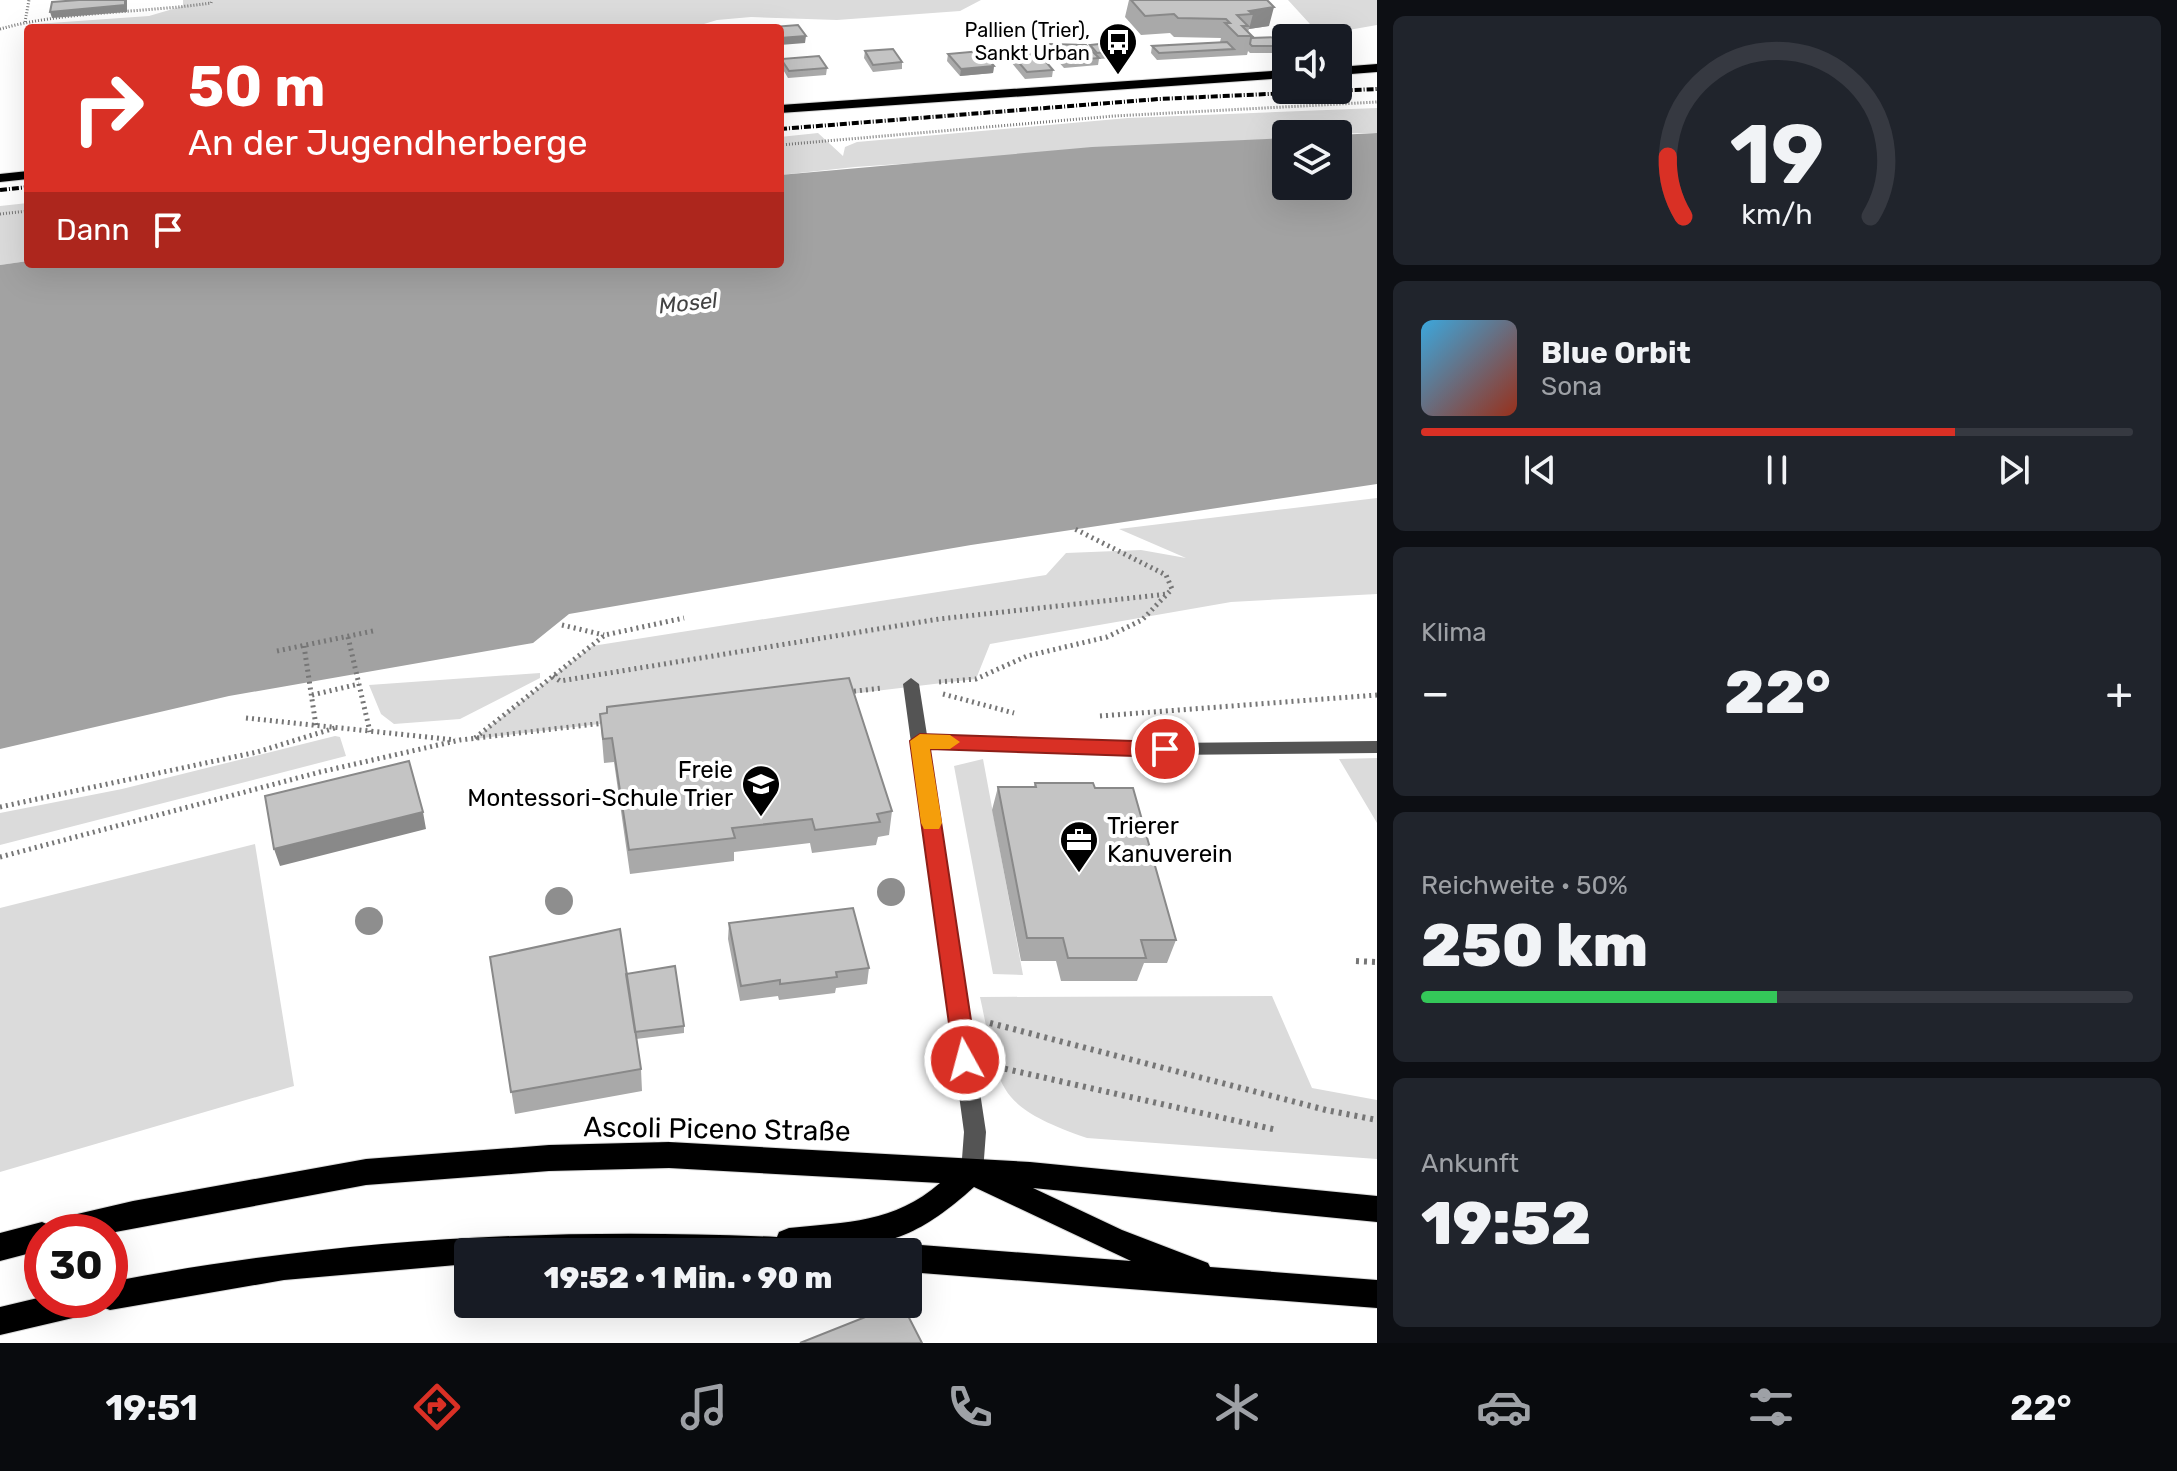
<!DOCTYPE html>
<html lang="de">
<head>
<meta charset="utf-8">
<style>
  body { margin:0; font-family:Rubik,sans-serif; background:#20242c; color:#f1f3f6; height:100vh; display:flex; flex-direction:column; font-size:30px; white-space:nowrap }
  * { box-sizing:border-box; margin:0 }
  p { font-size:26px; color:#9ea1a6 }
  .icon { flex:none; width:44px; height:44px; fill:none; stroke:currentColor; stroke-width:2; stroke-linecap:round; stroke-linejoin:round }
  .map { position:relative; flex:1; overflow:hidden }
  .details { display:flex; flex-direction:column; gap:16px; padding:16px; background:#0d0f14; width:800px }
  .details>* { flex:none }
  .guide { position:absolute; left:24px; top:24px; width:760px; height:244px; border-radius:8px; box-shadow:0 8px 32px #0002; background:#d93025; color:#fff; overflow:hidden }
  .tools { position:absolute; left:1272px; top:24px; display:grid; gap:16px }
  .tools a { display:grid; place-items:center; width:80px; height:80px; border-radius:8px; background:#171b24; box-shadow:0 8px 32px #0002; font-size:40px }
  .speed { position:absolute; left:24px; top:1214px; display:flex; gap:16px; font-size:40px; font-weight:700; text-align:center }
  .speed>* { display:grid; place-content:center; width:104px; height:104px; border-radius:50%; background:#171b24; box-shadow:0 8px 32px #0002; line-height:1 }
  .speed .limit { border:12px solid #d22; background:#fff; color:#111 }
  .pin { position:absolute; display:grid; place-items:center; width:68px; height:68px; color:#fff; margin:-34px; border:4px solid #fff; border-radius:50%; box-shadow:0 2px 8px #0007 }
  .me { position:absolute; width:88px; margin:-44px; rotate:353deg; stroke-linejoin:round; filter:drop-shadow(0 0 6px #0008) }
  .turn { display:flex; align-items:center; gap:28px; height:168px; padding:0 32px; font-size:36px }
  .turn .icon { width:104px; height:104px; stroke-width:2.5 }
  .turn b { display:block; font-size:56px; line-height:68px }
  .then { display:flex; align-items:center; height:76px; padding:0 32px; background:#0003; gap:16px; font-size:30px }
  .big { font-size:60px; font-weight:800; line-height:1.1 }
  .details .widget { flex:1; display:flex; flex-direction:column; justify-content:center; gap:12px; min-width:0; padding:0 28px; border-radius:12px; background:#20242c }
  .details .dial { align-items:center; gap:0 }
  .dial svg { height:208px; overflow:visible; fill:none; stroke:#363941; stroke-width:7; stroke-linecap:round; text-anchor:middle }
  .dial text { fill:#f1f3f6; stroke:none }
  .song { display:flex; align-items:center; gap:24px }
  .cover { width:96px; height:96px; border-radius:12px; background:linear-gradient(135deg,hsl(200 70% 55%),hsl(10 70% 35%)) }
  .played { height:8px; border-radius:4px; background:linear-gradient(90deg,#d93025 75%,#363941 75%) }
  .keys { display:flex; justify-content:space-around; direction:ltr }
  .heat { display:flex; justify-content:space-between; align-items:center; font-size:44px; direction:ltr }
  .charge { height:12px; border-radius:6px; background:linear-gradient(90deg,#34c759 50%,#363941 0) }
  .trip { position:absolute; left:454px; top:1238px; width:468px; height:80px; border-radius:8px; background:#171b24; box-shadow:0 8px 32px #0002; font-weight:800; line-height:80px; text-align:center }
  .menu { display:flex; height:128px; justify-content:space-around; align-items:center; background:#090b0e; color:#9ea1a6 }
  .menu .icon { width:56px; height:56px }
  .menu .active { color:#d93025 }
  .menu b { font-size:36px; color:#f1f3f6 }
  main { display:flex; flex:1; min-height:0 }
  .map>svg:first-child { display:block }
  .green { fill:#dbdbdb }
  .water { fill:#a2a2a2 }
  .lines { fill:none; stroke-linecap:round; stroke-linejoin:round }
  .primary-casing { stroke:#dbdbdb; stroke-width:2 }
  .path-far2 { stroke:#767676; stroke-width:3; stroke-dasharray:1 2; stroke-linecap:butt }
  .path-far1 { stroke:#767676; stroke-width:5; stroke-dasharray:2 4; stroke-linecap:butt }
  .path { stroke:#767676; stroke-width:6; stroke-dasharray:3 5; stroke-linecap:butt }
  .service { fill:#545454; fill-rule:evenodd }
  .minor { fill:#545454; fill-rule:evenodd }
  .primary { fill:#000; fill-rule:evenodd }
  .rail { stroke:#000; stroke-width:4; stroke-dasharray:7 2 1 2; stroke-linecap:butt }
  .tree { fill:#8e8e8e }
  .wall { fill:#a9a9a9 }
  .shaded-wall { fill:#898989 }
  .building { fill:#c4c4c4; stroke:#898989; stroke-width:2 }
  .route { fill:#d93025; stroke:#8d1f18; stroke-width:2 }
  .slow { fill:#f59e0b }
  .labels { text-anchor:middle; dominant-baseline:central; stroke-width:8; stroke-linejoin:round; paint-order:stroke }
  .far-poi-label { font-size:20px; fill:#000; stroke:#fff; text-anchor:end }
  .far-water-label { font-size:22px; font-style:italic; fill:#434343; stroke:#fff }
  .poi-label { font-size:24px; fill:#000; stroke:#fff; text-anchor:end }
  .near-street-label { font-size:28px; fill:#000; stroke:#fff }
</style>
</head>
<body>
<main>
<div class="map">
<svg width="1377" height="1343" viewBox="0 0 1377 1343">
  <rect width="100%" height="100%" fill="#fff"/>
  <!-- green -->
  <path class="green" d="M183 0H981L960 11 837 20 751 17 717 20 691 28H30L36 24 149 16 183 6Z
    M1288 0H1377V25L1320 35Z
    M1377 108V133L1286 134V138L855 167 780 175V137L818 133 843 156 845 147 857 142 1128 118Z
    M28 203V261L0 265V206Z
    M1377 498V594L1231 602 990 644 976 679 474 739 592 646 1046 575 1066 553 1141 550 1186 558 1119 529Z
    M540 673V678L460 719 394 724 381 714 369 685Z
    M335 736 340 737 346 756 0 845V813L122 789Z
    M1377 758V823L1339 759Z
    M983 759 1023 975 993 974 954 766Z
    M255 844 294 1086 0 1172V908Z
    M1272 996 1312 1088 1377 1100V1159L1087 1138C992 1105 1000 1088 980 997Z"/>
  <!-- water -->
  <path class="water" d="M1377 133V484L971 545 569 614 533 643 229 696 0 749V265L28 261V264H780V175L1092 147 1286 138V186H1338V135Z"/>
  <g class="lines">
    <defs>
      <path id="primary" d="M1377 64V72L1338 75V67Z
        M1286 70V78L780 113V105Z
        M28 171V179L0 182V174Z
        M669 1142 1030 1162 1377 1196V1222L1033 1188 1122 1230 1208 1263 1210 1267 1377 1280V1308L908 1272V1252H896L908 1244 1131 1261 974 1187C922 1234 892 1245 823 1252H468V1264L284 1280 110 1310 102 1307 90 1314 0 1335V1307L42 1297V1300H110V1282C333 1239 550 1227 777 1237L779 1232 789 1228C847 1222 894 1223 940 1183L669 1168 549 1171 366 1185 110 1233 42 1232V1250L0 1261V1233L42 1222 49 1225 60 1218 133 1201 366 1159 549 1145Z"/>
    </defs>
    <!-- primary casing -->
    <use href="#primary" class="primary-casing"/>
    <!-- path-far2 -->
    <path class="path-far2" d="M25 22 29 0
      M0 29C63 11 144 13 211 3L212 0
      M780 145 1114 116 1377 102
      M0 214 28 211"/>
    <!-- path-far1 -->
    <path class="path-far1" d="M562 625 604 635
      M348 637 370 732
      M304 646 316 726
      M277 651 373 631
      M553 676 560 681 939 619 1168 594
      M939 682 976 679 1027 656 1107 637 1142 620 1172 589 1166 575 1075 529
      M848 692 882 688
      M943 694 1014 713
      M312 695 359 684
      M1100 716 1377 695
      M246 718 455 740
      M475 738 605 635 684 618
      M0 807 257 752 335 728
      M0 857 320 772 460 740 604 723"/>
    <!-- path -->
    <path class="path" d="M1356 961 1377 962
      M990 1023 1326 1110 1377 1120
      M997 1067 1277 1130"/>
    <!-- service -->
    <path class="service" d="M1377 741V753L1165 755 1159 753 1157 749 1159 745 1165 743Z"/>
    <!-- minor -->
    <path class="minor" d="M911 678 919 684 927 735 1165 743 1171 745 1173 749 1171 753 1165 755 928 747 986 1132 983 1172 980 1179 972 1182 964 1179 961 1172 964 1132 903 684Z"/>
    <!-- primary -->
    <use href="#primary" class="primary"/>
    <!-- rail -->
    <path class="rail" d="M780 129 1159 99 1377 89
      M0 190 28 187"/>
  </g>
  <!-- trees -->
  <g class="tree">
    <circle cx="891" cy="892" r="14"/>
    <circle cx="559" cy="901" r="14"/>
    <circle cx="369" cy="921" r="14"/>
  </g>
  <!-- wall -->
  <path class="wall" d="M1129 0H1267L1269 26 1249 29 1248 32 1252 36 1251 38 1286 40V53H1250L1248 51 1247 55 1157 60 1151 53 1152 46 1220 42 1221 38 1174 37 1170 33 1141 35 1125 17Z
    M1049 44 1089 48 1090 45 1116 51 1114 58 1099 59 1098 65 1064 68 1048 50Z
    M1008 50 1053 70 1052 77 1025 79 1007 57Z
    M865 51 902 62V69L873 72 864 58Z
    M948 54 994 66 993 73 960 76 947 61Z
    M781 59 827 68 826 75 788 78 781 66Z
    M600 714 892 811 889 835 878 837 876 845 812 853 810 843 734 852V861L630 874 614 762 604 763Z
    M1035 783 1095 788 1176 940 1167 963H1144L1137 981H1061L1056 961H1021L992 810 998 787H1034Z
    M729 923 869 968 867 984 836 988 835 993 779 1000 778 996 740 1001 728 939Z
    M490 957 626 974 684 1026V1033L636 1039 641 1069 642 1091 515 1114Z"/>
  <!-- shaded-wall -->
  <path class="shaded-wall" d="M125 0H127V12L52 18 50 12Z
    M1274 7 1269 26 1249 29 1253 14 1249 11Z
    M806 36 805 43 780 45V38Z
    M994 66 993 73 960 76 961 69Z
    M423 812 426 829 280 866 274 849Z"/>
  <!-- building -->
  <path class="building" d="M79 0H125V5L50 12 52 2Z
    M1131 0H1267L1274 7 1249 11 1253 14 1237 15 1248 26H1242L1252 36H1238L1225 23H1230L1226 19 1178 18 1174 14 1145 16Z
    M798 25 806 36 780 38V28L773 27Z
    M1282 37 1286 40V46H1252L1250 44 1251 38Z
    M1227 42 1234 49 1159 53 1152 46Z
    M1108 43 1116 51 1097 53 1090 45Z
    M1049 44 1086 45 1099 58 1066 61Z
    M1034 48 1053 70 1027 72 1008 50Z
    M893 49 902 62 873 65 865 51Z
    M981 51 994 66 961 69 948 54Z
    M819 56 827 68 789 71 781 59Z
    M849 678 892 811 877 814 880 822 815 830 812 819 732 828 735 838 629 850 612 738 603 739 600 714 607 713V707Z
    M409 761 423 812 274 849 265 796Z
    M1035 783H1093L1095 788H1133L1176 940H1141L1146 958H1068L1063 938H1027L998 787H1036Z
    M853 908 869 968 836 972 837 977 780 984V980L741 986 729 923Z
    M620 929 641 1069 511 1092 490 957Z
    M675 966 684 1026 635 1032 626 974Z
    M898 1304H902L922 1343H800Z"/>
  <!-- route -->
  <path class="route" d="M920 734 1165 742 1175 749 1165 757 930 749 977 1060 973 1067 965 1070 957 1067 954 1060 910 741Z"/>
  <!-- slow -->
  <path class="slow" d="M920 734 950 735 960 742 950 749H930L942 823 939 829H924L921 823 910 741Z"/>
  <!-- icons -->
  <defs>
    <symbol id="bus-pin" viewBox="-11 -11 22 30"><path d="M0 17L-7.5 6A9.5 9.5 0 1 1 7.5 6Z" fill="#000" stroke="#fff"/><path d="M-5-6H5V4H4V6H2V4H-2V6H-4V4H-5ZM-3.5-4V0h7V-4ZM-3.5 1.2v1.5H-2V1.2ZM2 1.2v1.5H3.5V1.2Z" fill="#fff"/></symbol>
    <symbol id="school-pin" viewBox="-11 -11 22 30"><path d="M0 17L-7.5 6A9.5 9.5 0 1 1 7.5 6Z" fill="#000" stroke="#fff"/><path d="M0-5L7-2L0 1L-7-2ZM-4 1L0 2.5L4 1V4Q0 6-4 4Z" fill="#fff"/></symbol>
    <symbol id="office-pin" viewBox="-11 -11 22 30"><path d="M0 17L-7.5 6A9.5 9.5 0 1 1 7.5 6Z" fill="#000" stroke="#fff"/><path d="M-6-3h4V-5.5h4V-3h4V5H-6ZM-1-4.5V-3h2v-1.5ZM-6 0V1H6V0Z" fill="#fff"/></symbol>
  </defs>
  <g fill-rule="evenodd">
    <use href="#bus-pin" x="1096" y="20" width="44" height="60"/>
    <use href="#school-pin" x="739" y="762" width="44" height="60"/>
    <use href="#office-pin" x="1057" y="818" width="44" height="60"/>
  </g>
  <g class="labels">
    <!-- far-poi labels -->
    <g class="far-poi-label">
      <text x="1090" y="30">Pallien (Trier),<tspan x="1090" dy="23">Sankt Urban</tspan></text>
    </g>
    <!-- far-water labels -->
    <g class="far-water-label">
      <text transform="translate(688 303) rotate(-6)">Mosel</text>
    </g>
    <!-- poi labels -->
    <g class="poi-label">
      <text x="733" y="770">Freie<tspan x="733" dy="28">Montessori-Schule Trier</tspan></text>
      <text x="1107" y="826" text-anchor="start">Trierer<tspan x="1107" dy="28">Kanuverein</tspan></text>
    </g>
    <!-- near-street labels -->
    <g class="near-street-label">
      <text transform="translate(717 1129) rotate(1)">Ascoli Piceno Straße</text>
    </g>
  </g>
</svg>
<div class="tools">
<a><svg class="icon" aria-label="sound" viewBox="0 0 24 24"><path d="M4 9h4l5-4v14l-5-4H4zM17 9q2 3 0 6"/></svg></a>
<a><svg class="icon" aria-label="layers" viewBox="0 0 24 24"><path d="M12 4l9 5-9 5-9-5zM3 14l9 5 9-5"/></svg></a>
</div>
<div class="speed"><div class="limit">30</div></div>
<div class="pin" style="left:1165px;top:749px;background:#d93025"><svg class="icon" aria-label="arrive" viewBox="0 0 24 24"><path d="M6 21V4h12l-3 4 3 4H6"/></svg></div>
<svg class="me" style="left:965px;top:1060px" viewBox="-20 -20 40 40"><circle r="17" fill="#d93025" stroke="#fff" stroke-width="3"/><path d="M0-11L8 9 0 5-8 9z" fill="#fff"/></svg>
<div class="trip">19:52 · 1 Min. · 90 m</div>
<div class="guide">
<div class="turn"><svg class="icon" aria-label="right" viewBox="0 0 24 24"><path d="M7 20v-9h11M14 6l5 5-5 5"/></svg><div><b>50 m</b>An der Jugendherberge</div></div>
<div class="then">Dann<svg class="icon" aria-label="arrive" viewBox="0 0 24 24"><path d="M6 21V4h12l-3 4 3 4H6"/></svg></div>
</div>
</div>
<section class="details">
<div class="widget dial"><svg viewBox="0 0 100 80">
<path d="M14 69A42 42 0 1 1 86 69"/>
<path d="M14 69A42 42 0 0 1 8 46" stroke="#d93025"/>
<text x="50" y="56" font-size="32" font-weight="700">19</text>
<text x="50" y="72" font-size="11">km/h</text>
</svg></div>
<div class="widget">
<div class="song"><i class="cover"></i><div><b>Blue Orbit</b><p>Sona</p></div></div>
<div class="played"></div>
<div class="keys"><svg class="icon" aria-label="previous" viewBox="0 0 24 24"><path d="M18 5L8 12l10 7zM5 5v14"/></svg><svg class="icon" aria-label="pause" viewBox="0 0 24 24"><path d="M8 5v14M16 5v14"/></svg><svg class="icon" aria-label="next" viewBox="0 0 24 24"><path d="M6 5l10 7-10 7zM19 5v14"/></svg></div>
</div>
<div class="widget"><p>Klima</p>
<div class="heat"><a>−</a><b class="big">22°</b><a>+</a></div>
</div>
<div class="widget"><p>Reichweite · 50%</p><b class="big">250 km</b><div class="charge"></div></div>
<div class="widget"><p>Ankunft</p><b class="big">19:52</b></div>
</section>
</main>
<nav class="menu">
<b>19:51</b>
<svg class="icon active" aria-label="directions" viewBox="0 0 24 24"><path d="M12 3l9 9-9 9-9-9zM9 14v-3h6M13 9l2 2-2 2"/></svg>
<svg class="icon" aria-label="music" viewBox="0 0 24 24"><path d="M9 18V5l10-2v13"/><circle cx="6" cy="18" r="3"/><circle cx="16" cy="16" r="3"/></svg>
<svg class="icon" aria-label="phone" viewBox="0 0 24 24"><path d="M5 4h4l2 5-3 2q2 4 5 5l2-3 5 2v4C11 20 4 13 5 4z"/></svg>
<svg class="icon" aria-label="climate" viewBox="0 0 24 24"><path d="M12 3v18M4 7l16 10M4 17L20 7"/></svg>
<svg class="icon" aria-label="car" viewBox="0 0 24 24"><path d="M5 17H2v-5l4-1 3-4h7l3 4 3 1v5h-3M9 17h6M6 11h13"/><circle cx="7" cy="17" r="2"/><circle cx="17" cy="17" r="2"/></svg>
<svg class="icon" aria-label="filters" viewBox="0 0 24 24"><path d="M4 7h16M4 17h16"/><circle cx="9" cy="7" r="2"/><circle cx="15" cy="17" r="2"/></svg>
<b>22°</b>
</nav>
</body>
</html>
